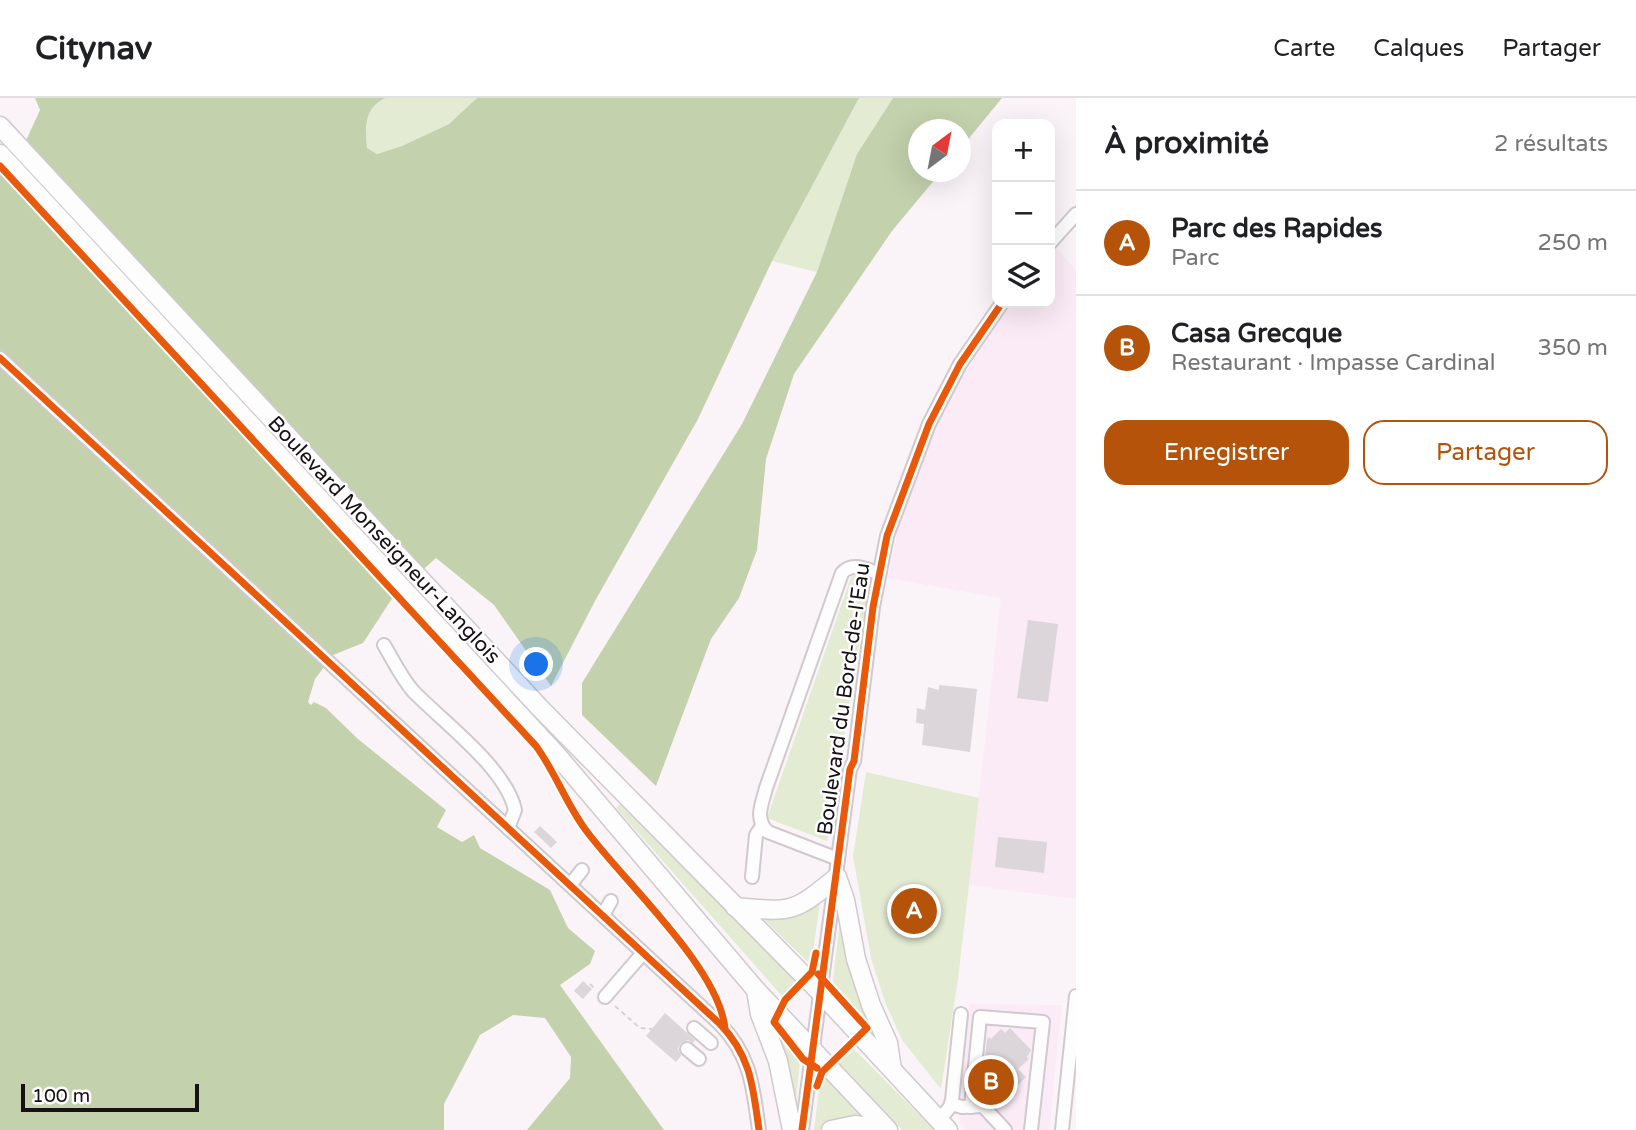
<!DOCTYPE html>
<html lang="fr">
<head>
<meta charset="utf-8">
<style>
	:root { --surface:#fff; --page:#f2f2f2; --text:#202124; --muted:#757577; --line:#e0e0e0; --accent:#b45309 }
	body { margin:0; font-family:"Varela Round",sans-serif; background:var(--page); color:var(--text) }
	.controls { position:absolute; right:21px; top:21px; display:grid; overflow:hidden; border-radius:14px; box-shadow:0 7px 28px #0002 }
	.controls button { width:63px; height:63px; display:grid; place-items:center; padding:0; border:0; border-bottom:2px solid var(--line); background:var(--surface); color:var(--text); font:35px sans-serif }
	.compass { position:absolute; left:908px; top:21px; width:63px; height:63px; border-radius:50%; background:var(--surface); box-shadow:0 7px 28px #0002; rotate:32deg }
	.scale { position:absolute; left:21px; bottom:18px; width:178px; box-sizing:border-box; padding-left:7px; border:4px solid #171015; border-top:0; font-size:19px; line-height:24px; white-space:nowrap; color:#171015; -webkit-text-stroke:5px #fff; paint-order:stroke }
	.you { position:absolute; left:537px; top:567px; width:24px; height:24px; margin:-18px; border:5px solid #fff; border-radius:50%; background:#1a73e8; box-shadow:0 0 0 10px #1a73e833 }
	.badge { display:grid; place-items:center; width:46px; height:46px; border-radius:50%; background:var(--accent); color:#fff; font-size:23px; font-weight:700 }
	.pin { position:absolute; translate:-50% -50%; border:4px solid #fff; box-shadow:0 2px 7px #0006 }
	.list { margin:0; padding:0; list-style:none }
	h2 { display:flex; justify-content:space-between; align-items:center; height:91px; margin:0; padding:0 28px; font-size:30px }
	h2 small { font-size:23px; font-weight:400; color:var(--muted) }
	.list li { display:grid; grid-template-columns:46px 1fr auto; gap:21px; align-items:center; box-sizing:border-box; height:105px; padding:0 28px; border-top:2px solid var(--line) }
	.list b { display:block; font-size:26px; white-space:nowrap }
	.list p { margin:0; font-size:23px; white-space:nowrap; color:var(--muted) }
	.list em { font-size:23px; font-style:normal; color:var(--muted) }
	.actions { display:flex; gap:14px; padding:21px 28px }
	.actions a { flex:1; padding:16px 0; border:2px solid var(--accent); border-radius:21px; text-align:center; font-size:24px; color:var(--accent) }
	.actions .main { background:var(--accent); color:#fff }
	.icon { flex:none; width:38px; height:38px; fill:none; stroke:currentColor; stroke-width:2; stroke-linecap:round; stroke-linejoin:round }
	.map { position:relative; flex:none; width:1076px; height:1032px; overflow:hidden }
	header { display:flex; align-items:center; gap:42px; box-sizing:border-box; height:98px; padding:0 35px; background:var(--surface); border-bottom:2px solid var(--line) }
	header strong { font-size:33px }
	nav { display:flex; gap:38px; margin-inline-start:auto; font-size:24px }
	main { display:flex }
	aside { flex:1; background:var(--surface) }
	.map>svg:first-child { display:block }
	.built { fill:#fbebf6 }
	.green { fill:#e3ebd3 }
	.water { fill:#c4d1ad }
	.building { fill:#dcd5da }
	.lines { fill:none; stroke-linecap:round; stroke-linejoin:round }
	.minor-casing { stroke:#d0c9ce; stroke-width:16 }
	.highway-casing { stroke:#d0c9ce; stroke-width:21 }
	.path { stroke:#d5d3d4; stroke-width:2; stroke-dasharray:5 3.5; stroke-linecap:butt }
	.minor { stroke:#fefdfe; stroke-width:12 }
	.highway { stroke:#fefdfe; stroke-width:18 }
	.cycleway-casing { stroke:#fff; stroke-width:11 }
	.cycleway { stroke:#e8590c; stroke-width:7 }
	.labels { text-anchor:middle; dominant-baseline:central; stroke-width:5; stroke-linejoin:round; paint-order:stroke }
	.street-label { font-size:21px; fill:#171015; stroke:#fff }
</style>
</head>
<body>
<header>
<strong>Citynav</strong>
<nav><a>Carte</a><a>Calques</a><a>Partager</a></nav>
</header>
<main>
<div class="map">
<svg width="1076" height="1032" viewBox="0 0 1076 1032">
	<rect width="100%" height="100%" fill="#faf4f8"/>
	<!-- built -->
	<g class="built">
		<path d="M1050 144 1076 172V801L969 787 1001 500 888 480 907 384 929 326 1002 205H1050Z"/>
		<path d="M969 906 1062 907 1049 1032H965L960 1023 958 1003Z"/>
	</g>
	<!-- green -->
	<g class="green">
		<path d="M386 0H477L449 26 402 48 377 56 367 50C365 30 364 9 386 0Z"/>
		<path d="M859 0H893L857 56 817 174 772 163Z"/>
		<path d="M858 476 865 479 869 485 827 743 767 720 851 479Z"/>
		<path d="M866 674 979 700 958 881 941 991 902 942 885 904 871 860 853 758Z"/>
		<path d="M620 706 797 884 782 898 616 710Z"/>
		<path d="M821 798 811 867 759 817Z"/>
		<path d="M841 813 882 944 832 890Z"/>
		<path d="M774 930 800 962 795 1014Z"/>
		<path d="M854 951 934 1032H902L838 966Z"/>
		<path d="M824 977 868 1022 832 1025 819 1032H814L820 984Z"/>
	</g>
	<!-- water -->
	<g class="water">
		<path d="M35 0H386C364 9 365 30 367 50L377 56 402 48 449 26 477 0H859L772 163 698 321 595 503 551 588 494 507 436 460 393 499 363 545 333 557 315 581 308 604 311 607 314 604 326 610 358 641 446 712 437 729 462 744 474 737 480 750 550 792 568 830 595 853 590 866 560 887 664 1032H527L570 980 571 959 545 920 513 917 480 937 444 1006V1032H0V71L19 58 40 12Z"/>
		<path d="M893 0H1002L961 50 960 32H918V74H941L892 133 794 276 766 361 757 452 739 500 711 541 656 688 582 617V585L742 326 817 174 857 56Z"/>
	</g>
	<!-- building -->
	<g class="building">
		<path d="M1028 522 1058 526 1048 604 1017 600Z"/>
		<path d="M939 587 977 591 970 654 922 647 924 626 916 625 917 610 925 612 928 589 939 592Z"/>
		<path d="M540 728 557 744 551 750 534 734Z"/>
		<path d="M998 739 1047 744 1044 775 995 769Z"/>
		<path d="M583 883 592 891 583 901 574 893Z"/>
		<path d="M665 915 695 942 693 945 688 942 681 945 678 950 681 958 676 964 646 938Z"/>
		<path d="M1010 930 1031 952 1027 959 1029 961 1018 971 1026 979 1005 1000 983 977 987 941 989 939 991 941 1001 931 1005 935Z"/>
	</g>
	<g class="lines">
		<defs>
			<g id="minor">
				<path d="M1050 145 1076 116"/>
				<path d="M0 260 720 926C751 958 753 989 759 1032"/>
				<path d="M384 547C393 562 401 579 413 593 443 624 506 670 515 712L508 730"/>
				<path d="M838 761 768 734C754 721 762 706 766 690L842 475C852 464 865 471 878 475"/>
				<path d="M752 779 756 737 762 728"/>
				<path d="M570 787 582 772"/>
				<path d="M603 817 611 803"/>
				<path d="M605 899 643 855"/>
				<path d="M694 930 711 945"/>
				<path d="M687 951 699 961"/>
				<path d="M951 1006 962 1009 983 1008 1005 1032"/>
				<path d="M971 1009 980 919 1043 924 1031 1032"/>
				<path d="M939 1022 950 1009 952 1002 961 916"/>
				<path d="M802 1032 850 671 854 663 873 509 887 438 929 326 960 266 1002 205"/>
				<path d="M1062 1032 1076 898"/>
			</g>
			<g id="highway">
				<path d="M0 28 539 609 820 894 948 1032"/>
				<path d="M0 56 556 656 756 892 888 1032"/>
				<path d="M735 809C792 814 792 816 837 779L845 802 856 861 871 907 888 945 892 971"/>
				<path d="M756 892 760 916 778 963 792 1032"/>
				<path d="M831 1032 855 1027 887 1031"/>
			</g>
		</defs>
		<!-- minor casing -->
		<use href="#minor" class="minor-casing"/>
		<!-- highway casing -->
		<use href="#highway" class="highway-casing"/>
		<!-- path -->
		<g class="path">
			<path d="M590 886 595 891"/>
			<path d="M615 908 640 930 652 931"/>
		</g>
		<!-- minor -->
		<use href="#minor" class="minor"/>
		<!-- highway -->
		<use href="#highway" class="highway"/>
		<defs>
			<g id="cycleway">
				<path d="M0 68 536 648C555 674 566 705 585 731 622 782 720 870 725 931"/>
				<path d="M0 260 720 926C751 958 753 989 759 1032"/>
				<path d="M816 855 812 874 785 902 774 924 803 961 817 970"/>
				<path d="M817 988 822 974 867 930 818 876"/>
				<path d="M802 1032 850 671 854 663 873 509 887 438 929 326 960 266 1002 205"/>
			</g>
		</defs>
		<!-- cycleway casing -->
		<use href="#cycleway" class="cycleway-casing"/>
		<!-- cycleway -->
		<use href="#cycleway" class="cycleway"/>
	</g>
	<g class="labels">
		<!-- street labels -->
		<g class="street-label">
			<text transform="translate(384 442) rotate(47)">Boulevard Monseigneur-Langlois</text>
			<text transform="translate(844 601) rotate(-82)">Boulevard du Bord-de-l'Eau</text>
		</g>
	</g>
</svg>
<div class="controls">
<button>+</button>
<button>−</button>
<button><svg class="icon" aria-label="layers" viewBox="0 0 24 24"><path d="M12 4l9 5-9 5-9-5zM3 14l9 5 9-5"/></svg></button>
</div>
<svg class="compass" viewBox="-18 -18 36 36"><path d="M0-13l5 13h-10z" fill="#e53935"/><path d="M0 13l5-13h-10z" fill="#757577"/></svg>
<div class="scale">100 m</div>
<div class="you"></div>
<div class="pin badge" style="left:914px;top:813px">A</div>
<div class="pin badge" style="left:991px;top:984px">B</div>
</div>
<aside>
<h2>À proximité<small>2 résultats</small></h2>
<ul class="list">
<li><span class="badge">A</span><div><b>Parc des Rapides</b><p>Parc</p></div><em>250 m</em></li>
<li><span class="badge">B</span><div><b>Casa Grecque</b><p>Restaurant · Impasse Cardinal</p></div><em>350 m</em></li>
</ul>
<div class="actions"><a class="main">Enregistrer</a><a>Partager</a></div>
</aside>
</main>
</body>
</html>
